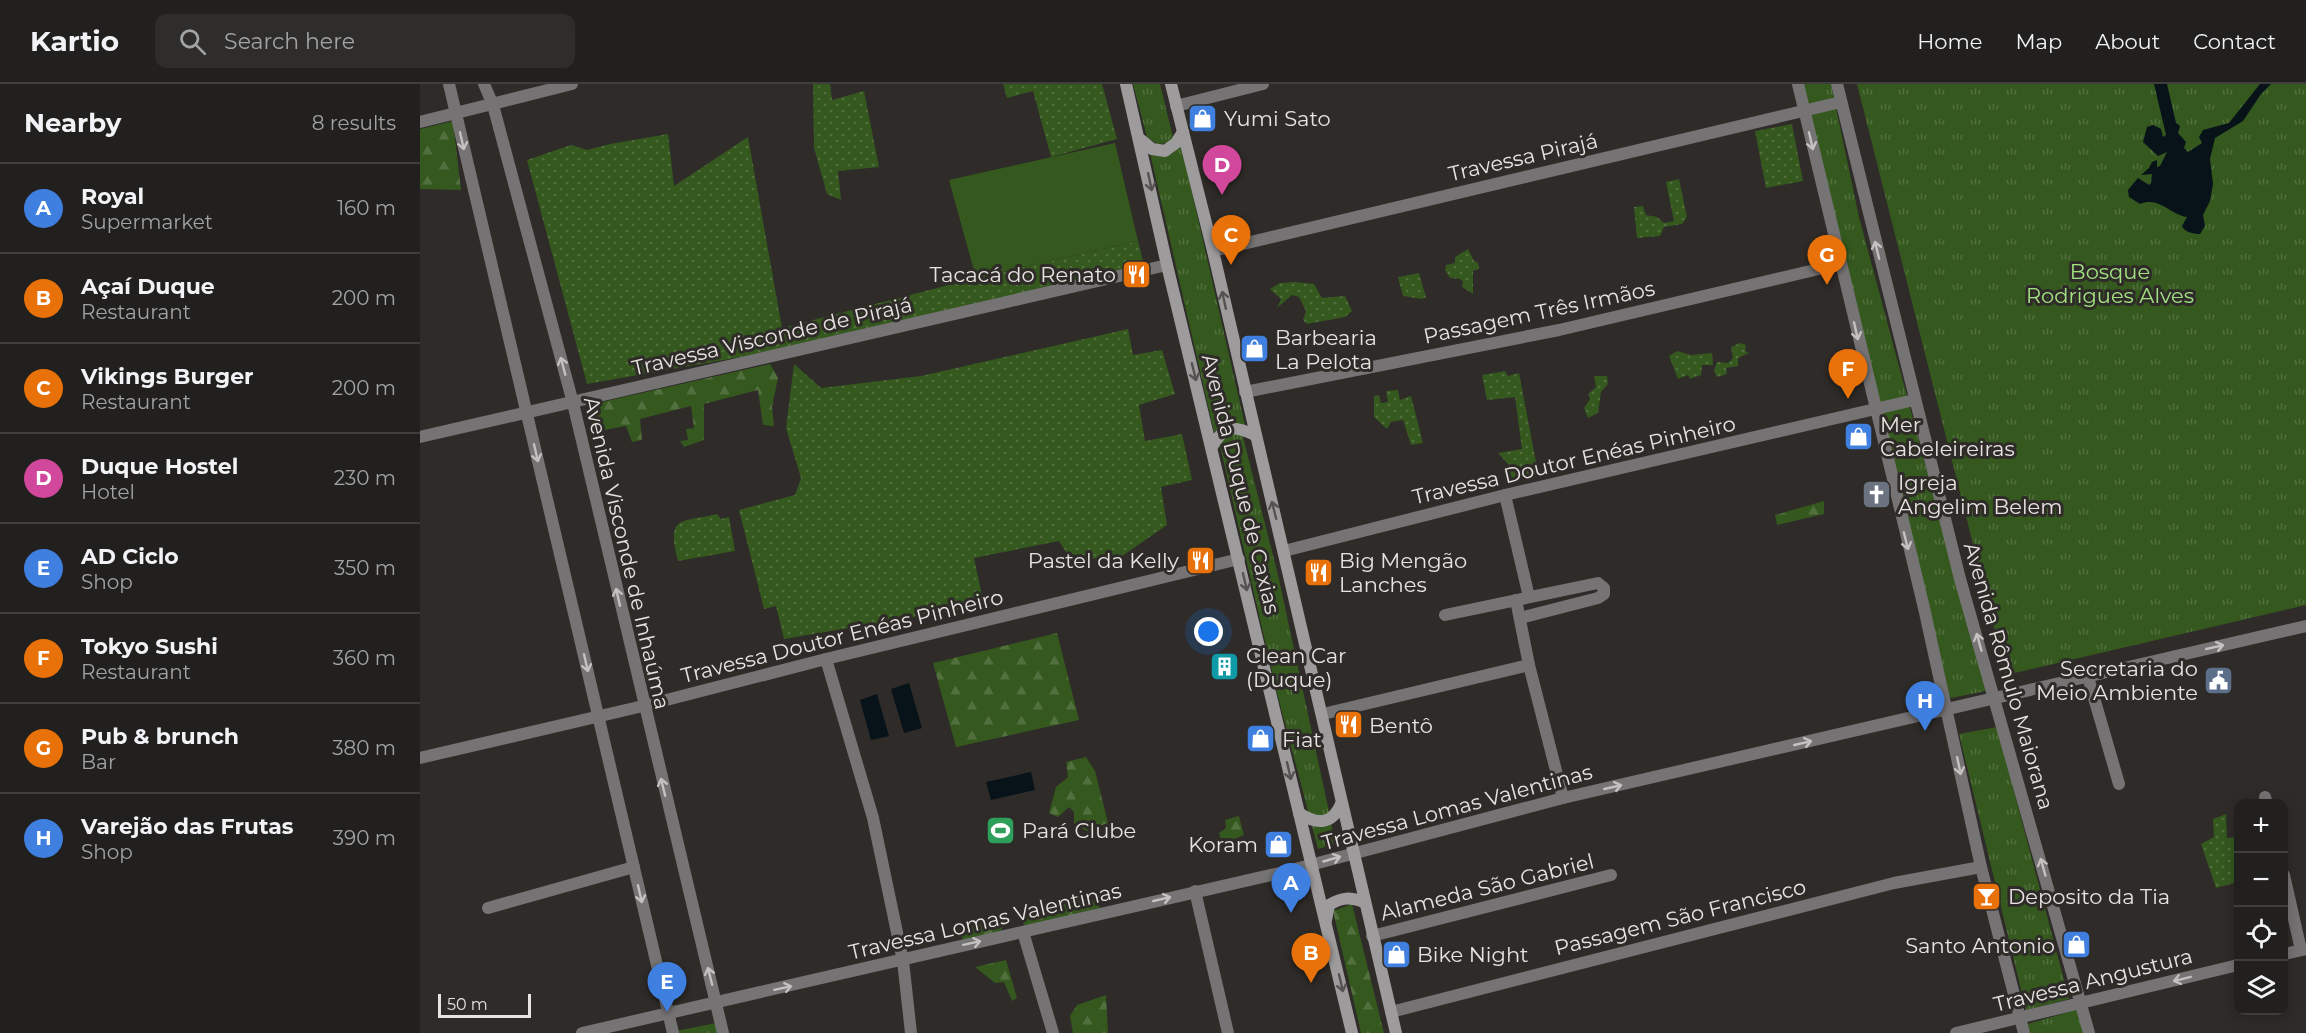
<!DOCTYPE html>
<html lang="en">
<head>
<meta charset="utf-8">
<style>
	:root { --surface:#22201e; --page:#2e2d2b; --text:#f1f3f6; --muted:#a2a3a4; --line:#3f3e3c; --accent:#ea580c }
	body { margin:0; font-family:Montserrat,sans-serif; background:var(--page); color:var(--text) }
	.controls { position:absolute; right:18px; bottom:18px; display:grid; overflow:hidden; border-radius:12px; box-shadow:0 3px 15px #0003 }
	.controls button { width:54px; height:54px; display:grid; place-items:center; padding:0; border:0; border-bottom:2px solid var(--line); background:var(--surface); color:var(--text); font:30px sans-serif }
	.scale { position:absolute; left:18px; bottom:15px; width:93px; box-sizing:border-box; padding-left:6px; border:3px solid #e6e3e1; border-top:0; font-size:16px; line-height:21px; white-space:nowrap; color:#e6e3e1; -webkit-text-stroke:4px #2e2b28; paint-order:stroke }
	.you { position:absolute; left:789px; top:548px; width:21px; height:21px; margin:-15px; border:4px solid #fff; border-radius:50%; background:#1a73e8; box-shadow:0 0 0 9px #1a73e833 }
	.badge { display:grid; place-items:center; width:39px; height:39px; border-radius:50%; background:var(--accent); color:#fff; font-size:20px; font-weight:700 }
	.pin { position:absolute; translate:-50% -50px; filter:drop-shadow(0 2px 3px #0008) }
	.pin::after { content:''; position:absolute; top:32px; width:21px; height:18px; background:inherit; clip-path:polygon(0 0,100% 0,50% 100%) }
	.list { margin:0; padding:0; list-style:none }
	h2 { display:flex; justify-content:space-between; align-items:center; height:78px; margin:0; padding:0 24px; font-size:26px }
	h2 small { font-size:20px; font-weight:400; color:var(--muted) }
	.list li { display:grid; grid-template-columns:39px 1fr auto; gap:18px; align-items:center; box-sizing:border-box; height:90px; padding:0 24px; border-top:2px solid var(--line) }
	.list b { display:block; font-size:22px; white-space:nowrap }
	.list p { margin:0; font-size:20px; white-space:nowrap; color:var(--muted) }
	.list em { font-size:20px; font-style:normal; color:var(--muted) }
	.icon { flex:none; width:33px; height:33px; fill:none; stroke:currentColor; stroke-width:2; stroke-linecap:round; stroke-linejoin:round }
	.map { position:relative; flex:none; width:1886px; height:949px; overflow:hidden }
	header { display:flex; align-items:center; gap:36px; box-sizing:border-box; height:84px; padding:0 30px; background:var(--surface); border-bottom:2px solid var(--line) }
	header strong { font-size:28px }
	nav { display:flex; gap:33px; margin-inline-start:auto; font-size:21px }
	.search { width:420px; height:54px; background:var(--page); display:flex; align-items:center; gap:15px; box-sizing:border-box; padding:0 21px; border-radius:12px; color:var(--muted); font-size:22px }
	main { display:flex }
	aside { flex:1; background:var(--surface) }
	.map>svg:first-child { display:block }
	.grass { fill:url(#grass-dots) }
	.forest { fill:url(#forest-firs) }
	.park { fill:url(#park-tufts) }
	.pitch { fill:#34581e }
	.water { fill:#071319 }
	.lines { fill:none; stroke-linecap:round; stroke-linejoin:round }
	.minor { stroke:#757374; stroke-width:12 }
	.tertiary { stroke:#757374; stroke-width:12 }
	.secondary { stroke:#9e9b9d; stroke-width:12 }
	.oneway { stroke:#c4c1c0 }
	.oneway2 { stroke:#555251 }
	.labels { text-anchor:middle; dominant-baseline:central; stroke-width:6; stroke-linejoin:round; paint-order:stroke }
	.poi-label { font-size:21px; fill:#e6e3e1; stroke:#2e2b28; text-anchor:start }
	.street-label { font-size:21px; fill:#e6e3e1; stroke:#2e2b28 }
	.park-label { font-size:21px; fill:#a2e181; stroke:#2e2b28 }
</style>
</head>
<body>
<header>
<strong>Kartio</strong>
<div class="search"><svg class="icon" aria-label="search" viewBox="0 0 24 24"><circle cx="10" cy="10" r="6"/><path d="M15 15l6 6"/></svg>Search here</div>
<nav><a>Home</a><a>Map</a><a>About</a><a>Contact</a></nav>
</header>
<main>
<aside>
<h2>Nearby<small>8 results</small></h2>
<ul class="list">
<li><span class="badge" style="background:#3f7fe0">A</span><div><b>Royal</b><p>Supermarket</p></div><em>160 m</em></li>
<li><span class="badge" style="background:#e8710a">B</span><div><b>Açaí Duque</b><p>Restaurant</p></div><em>200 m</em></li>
<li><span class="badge" style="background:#e8710a">C</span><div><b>Vikings Burger</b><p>Restaurant</p></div><em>200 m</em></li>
<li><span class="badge" style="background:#d1479c">D</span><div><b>Duque Hostel</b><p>Hotel</p></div><em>230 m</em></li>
<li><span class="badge" style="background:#3f7fe0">E</span><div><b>AD Ciclo</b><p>Shop</p></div><em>350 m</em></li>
<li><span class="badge" style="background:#e8710a">F</span><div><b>Tokyo Sushi</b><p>Restaurant</p></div><em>360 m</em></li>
<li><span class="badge" style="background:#e8710a">G</span><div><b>Pub &amp; brunch</b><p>Bar</p></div><em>380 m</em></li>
<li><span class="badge" style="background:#3f7fe0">H</span><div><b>Varejão das Frutas</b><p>Shop</p></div><em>390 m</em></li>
</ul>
</aside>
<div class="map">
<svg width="1886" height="949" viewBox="0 0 1886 949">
	<defs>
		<pattern id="grass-dots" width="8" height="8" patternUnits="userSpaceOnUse" patternTransform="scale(1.5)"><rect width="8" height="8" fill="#34581e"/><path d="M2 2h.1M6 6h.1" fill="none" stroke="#51703e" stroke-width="1.8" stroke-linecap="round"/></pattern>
		<pattern id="forest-firs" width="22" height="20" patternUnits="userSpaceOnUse" patternTransform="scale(1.5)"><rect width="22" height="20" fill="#34581e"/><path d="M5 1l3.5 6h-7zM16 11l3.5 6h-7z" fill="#51703e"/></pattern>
		<pattern id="park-tufts" width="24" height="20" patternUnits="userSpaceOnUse" patternTransform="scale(1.5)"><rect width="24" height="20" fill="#34581e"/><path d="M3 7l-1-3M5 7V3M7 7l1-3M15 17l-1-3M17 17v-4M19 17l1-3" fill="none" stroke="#51703e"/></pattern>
	</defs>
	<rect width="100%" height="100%" fill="#2e2b28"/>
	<!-- grass -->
	<g class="grass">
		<path d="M393 0H410L412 16 444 7 459 83 418 87 421 116 407 110 394 64Z"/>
		<path d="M583 0H682L697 55 631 73 613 7 587 14Z"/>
		<path d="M1372 40 1383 97 1346 104 1335 47Z"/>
		<path d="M248 50 254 102 328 53 362 244 556 194 718 157 724 181 361 266 167 300 107 76 151 61 167 66 190 60Z"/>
		<path d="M1259 95 1267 133 1262 140 1244 143 1240 152 1217 154 1214 123 1223 122 1226 131 1237 133 1244 139 1254 137 1246 98Z"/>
		<path d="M1048 165 1054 177 1058 179 1059 185 1053 187V210L1042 203 1043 197 1040 195 1030 194 1025 186 1026 181 1035 179V173Z"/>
		<path d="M999 189 1006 213 1002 215 983 212 978 193Z"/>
		<path d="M875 198 894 200 902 214 925 212 932 227 925 233 887 240 883 236 886 227 879 213 872 211 857 224 861 215 850 205 860 199Z"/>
		<path d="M708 245 713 271 742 266 755 310 719 321 725 357 762 350 772 396 741 403 747 441 695 477 648 471 639 457 554 474 564 521 364 555 356 522 344 525 319 426 375 411 381 394 366 344 374 280 401 304 501 292Z"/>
		<path d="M1320 259 1326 261 1325 267 1329 269 1318 274V282L1306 284 1307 290 1297 293 1294 287 1297 278 1308 279 1313 274 1311 263Z"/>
		<path d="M1257 267 1271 271 1292 269 1293 281H1282L1281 291 1270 295 1268 291 1258 295 1249 272Z"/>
		<path d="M1085 287 1088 292 1099 289 1116 378 1114 393 1092 396 1089 381 1078 369 1102 365 1095 313 1067 316 1062 291Z"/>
		<path d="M1174 292H1187L1188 300 1181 308 1178 329 1168 334 1164 324 1170 315 1168 310 1176 303Z"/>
		<path d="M978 306 980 316 991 312 1003 359 991 361 983 336 971 338 967 345 954 333V312L959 311 961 319 968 318 966 307Z"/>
		<path d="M297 430 301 435 309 433 315 467 258 477C247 432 258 439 297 430Z"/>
		<path d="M1806 730 1807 754 1818 753V798L1796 804 1781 760 1794 753 1793 735Z"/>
	</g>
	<!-- forest -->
	<g class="forest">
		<path d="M33 37 41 106 0 105V45Z"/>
		<path d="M350 280 358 294 352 323 354 342 343 341 338 306 284 320V356L264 363 260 357 268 356 266 345 274 344 271 322 220 335 222 356 212 358 206 342 173 348 169 321Z"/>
		<path d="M1404 417V430L1357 441 1355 431Z"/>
		<path d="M637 549 659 636 536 663 513 579Z"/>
		<path d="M666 673 675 687 688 739 667 747 654 740V728L649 723 638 733 629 729 636 703 648 693 646 678Z"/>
		<path d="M819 732 824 751 803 760 799 749 806 744 805 736Z"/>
		<path d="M667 814 679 819 680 827 608 844 603 840 605 830Z"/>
		<path d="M932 820 964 949H941L913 827Z"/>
		<path d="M589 832 591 838 582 844 580 850 544 859 539 845Z"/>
		<path d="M586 876 597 914 592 917 584 898 575 899 555 883Z"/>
		<path d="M686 911 688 949H653L650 932 657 921Z"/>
		<path d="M296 939 298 949H256V947Z"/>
	</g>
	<!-- park -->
	<g class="park">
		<path d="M713 0H740L753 53 748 59 737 60 727 53Z"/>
		<path d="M1382 0H1411L1439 133 1566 607 1531 614 1528 611Z"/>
		<path d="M1437 0H1886V521L1586 591Z"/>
		<path d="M761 60 825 341 803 342 794 348 730 69 752 70Z"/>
		<path d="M816 349 823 353 859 495 908 723 915 760 898 765 857 609 800 362 805 351Z"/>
		<path d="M1577 643 1649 915 1606 926 1539 650Z"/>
		<path d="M1659 925 1663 949H1610L1608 940Z"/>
	</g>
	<!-- pitch -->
	<path class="pitch" d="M695 59 718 157 556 194 529 96Z"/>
	<!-- water -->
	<g class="water">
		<path d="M1734 0H1747L1756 39 1760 42 1758 49 1766 58 1764 64 1768 68 1782 59 1779 53 1783 46 1809 39 1840 0H1851L1841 10 1823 37 1795 54 1790 75 1793 100 1790 117 1783 131 1785 142 1780 150C1774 150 1764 148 1762 142L1767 133C1749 130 1739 112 1720 120L1709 113 1708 106 1718 94 1729 101 1731 99 1732 90 1721 91 1729 84 1732 78 1737 76V83L1740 82 1747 68 1738 72 1723 58 1727 43 1733 41 1741 45 1743 53 1746 51Z"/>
		<path d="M489 599 502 644 484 649 471 605Z"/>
		<path d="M457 610 469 652 451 656 440 616Z"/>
		<path d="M611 688 615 706 571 716 566 698Z"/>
	</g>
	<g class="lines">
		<!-- minor -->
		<g class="minor">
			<path d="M756 22 843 0"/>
			<path d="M0 38 152 0"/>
			<path d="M793 167 1421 18"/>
			<path d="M825 308 1139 246 1420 180"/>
			<path d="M0 353 747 181"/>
			<path d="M1085 411 1109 513"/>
			<path d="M864 467 1085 411 1494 316"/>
			<path d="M1096 516 1109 581 1143 714"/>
			<path d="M1025 531 1178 499 1184 504V510L1178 514 1100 534"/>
			<path d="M406 575 453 734 483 877 491 949"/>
			<path d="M1668 593 1699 700"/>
			<path d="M903 630 1109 581"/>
			<path d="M0 674 223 622 406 575 819 475"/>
			<path d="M1845 713 1847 720"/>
			<path d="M1864 791 1881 866"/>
			<path d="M775 807 808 949"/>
			<path d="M68 824 214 783"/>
			<path d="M603 848 633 949"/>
			<path d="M952 852 1191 791"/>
			<path d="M971 928 1474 799 1561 783"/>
		</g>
		<!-- tertiary -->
		<g class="tertiary">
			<path d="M29 0 253 949"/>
			<path d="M64 0 73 21 153 319 303 949"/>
			<path d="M1378 0 1504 524 1561 783 1604 949"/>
			<path d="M1417 0 1540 495 1669 949"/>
			<path d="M1864 870 1886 865"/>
			<path d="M162 949 864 788 1143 714 1886 542"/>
			<path d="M1536 949 1818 881"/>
		</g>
		<!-- secondary -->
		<g class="secondary">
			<path d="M706 0 747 181 932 949"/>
			<path d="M751 0 793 167 976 949"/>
			<path d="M721 56 732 65 745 67 756 59 763 48"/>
			<path d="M792 363C804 341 813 341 835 351"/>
			<path d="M879 729C897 741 912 741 921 720"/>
			<path d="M906 836 909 821C922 813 930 813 944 818"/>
		</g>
	</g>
	<!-- one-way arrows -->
	<defs><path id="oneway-shaft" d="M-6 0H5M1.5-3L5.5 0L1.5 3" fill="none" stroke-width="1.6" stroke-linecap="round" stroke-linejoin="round" transform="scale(1.5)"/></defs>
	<g class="oneway">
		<use href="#oneway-shaft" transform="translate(42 57) rotate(77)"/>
		<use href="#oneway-shaft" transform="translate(1391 57) rotate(77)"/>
		<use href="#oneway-shaft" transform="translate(1457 166) rotate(-104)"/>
		<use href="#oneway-shaft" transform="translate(1436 247) rotate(77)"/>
		<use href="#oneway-shaft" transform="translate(143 282) rotate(-105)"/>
		<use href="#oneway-shaft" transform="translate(116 369) rotate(77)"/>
		<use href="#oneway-shaft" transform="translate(1486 457) rotate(76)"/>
		<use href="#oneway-shaft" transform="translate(198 513) rotate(-103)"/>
		<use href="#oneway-shaft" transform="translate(1559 558) rotate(-106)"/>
		<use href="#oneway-shaft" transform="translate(1795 563) rotate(-13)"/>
		<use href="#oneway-shaft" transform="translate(166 579) rotate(77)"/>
		<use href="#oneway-shaft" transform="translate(1383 659) rotate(-13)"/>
		<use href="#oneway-shaft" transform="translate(1539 682) rotate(78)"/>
		<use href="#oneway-shaft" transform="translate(243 703) rotate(-104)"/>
		<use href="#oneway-shaft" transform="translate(1193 703) rotate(-13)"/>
		<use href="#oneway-shaft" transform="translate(912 775) rotate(-16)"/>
		<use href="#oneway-shaft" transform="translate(1623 783) rotate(-106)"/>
		<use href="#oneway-shaft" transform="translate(220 810) rotate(77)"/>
		<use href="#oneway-shaft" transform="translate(742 815) rotate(-13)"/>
		<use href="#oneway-shaft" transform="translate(552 859) rotate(-12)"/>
		<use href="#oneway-shaft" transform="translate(290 892) rotate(-104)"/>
		<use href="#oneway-shaft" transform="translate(1762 895) rotate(166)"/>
		<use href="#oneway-shaft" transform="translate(363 904) rotate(-12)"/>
	</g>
	<g class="oneway2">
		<use href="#oneway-shaft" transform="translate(730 98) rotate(78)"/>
		<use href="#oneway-shaft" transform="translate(804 216) rotate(-102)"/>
		<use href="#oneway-shaft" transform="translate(774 288) rotate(76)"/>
		<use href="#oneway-shaft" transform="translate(854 426) rotate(-104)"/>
		<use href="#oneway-shaft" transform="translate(825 498) rotate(77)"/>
		<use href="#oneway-shaft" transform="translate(869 687) rotate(77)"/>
		<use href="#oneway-shaft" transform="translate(921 899) rotate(77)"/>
	</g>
	<!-- icons -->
	<defs>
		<symbol id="shop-square" viewBox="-11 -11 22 22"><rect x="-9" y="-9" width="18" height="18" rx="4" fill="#3f7fe0" stroke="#2e2b28"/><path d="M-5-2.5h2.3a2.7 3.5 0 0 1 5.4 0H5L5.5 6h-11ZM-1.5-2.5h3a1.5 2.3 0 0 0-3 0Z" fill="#fff"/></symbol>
		<symbol id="restaurant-square" viewBox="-11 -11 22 22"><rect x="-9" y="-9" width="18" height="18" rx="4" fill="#e8710a" stroke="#2e2b28"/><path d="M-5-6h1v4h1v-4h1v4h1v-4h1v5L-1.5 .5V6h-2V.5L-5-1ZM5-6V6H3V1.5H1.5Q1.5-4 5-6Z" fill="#fff"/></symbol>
		<symbol id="church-square" viewBox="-11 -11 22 22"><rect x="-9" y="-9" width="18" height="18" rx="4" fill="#6b7280" stroke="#2e2b28"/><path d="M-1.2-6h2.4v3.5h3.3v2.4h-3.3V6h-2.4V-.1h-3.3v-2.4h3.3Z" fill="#fff"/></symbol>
		<symbol id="building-square" viewBox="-11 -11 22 22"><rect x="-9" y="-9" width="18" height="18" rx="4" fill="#0f9aa8" stroke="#2e2b28"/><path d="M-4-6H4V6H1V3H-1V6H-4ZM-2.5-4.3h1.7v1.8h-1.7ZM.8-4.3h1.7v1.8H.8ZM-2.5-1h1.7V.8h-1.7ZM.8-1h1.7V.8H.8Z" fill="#fff"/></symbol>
		<symbol id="civic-square" viewBox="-11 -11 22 22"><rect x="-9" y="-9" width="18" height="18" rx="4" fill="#5c6f8a" stroke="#2e2b28"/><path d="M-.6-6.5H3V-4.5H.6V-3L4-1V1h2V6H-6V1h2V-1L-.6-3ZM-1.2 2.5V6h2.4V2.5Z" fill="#fff"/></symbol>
		<symbol id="stadium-square" viewBox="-11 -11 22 22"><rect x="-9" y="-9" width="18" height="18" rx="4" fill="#2e9e5b" stroke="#2e2b28"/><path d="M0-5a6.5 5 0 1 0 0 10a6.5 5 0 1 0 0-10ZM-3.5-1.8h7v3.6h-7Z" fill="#fff"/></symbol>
		<symbol id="bar-square" viewBox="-11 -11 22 22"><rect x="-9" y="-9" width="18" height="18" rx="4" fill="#e8710a" stroke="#2e2b28"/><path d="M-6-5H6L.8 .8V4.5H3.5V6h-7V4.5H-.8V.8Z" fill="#fff"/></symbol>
	</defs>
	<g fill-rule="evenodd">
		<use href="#shop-square" x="766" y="18" width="33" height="33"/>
		<use href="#restaurant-square" x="700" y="174" width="33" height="33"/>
		<use href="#shop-square" x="818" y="248" width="33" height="33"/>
		<use href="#shop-square" x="1422" y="336" width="33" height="33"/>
		<use href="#church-square" x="1440" y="394" width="33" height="33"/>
		<use href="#restaurant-square" x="764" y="460" width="33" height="33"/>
		<use href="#restaurant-square" x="882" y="472" width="33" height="33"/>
		<use href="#building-square" x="788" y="566" width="33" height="33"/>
		<use href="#civic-square" x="1782" y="580" width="33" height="33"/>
		<use href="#restaurant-square" x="912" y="624" width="33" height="33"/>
		<use href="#shop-square" x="824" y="638" width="33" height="33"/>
		<use href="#stadium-square" x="564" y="730" width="33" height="33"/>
		<use href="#shop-square" x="842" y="744" width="33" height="33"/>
		<use href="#bar-square" x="1550" y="796" width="33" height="33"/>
		<use href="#shop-square" x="1640" y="844" width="33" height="33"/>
		<use href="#shop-square" x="960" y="854" width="33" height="33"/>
	</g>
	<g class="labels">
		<!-- poi labels -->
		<g class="poi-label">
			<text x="804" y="34">Yumi Sato</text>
			<text x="696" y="190" text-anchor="end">Tacacá do Renato</text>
			<text x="855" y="253">Barbearia<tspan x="855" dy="24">La Pelota</tspan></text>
			<text x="1460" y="340">Mer<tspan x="1460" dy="24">Cabeleireiras</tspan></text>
			<text x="1478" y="398">Igreja<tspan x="1478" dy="24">Angelim Belem</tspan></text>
			<text x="759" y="476" text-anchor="end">Pastel da Kelly</text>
			<text x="919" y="476">Big Mengão<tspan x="919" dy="24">Lanches</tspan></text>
			<text x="826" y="571">Clean Car<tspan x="826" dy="24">(Duque)</tspan></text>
			<text x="1778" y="584" text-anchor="end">Secretaria do<tspan x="1778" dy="24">Meio Ambiente</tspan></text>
			<text x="949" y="641">Bentô</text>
			<text x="862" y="655">Fiat</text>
			<text x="602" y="746">Pará Clube</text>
			<text x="838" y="760" text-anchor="end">Koram</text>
			<text x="1588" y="812">Deposito da Tia</text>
			<text x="1635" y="861" text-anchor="end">Santo Antonio</text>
			<text x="997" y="870">Bike Night</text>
		</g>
		<!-- street labels -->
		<g class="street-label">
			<text transform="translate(1103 73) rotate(-13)">Travessa Pirajá</text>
			<text transform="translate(1119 228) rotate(-12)">Passagem Três Irmãos</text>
			<text transform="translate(352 252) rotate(-13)">Travessa Visconde de Pirajá</text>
			<text transform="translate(1154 376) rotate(-13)">Travessa Doutor Enéas Pinheiro</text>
			<text transform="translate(821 400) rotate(76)">Avenida Duque de Caxias</text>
			<text transform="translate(207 469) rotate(77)">Avenida Visconde de Inhaúma</text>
			<text transform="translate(422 552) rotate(-14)">Travessa Doutor Enéas Pinheiro</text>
			<text transform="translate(1589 592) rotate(74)">Avenida Rômulo Maiorana</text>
			<text transform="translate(1037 723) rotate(-15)">Travessa Lomas Valentinas</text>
			<text transform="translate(1067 803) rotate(-14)">Alameda São Gabriel</text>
			<text transform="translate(1260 833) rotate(-14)">Passagem São Francisco</text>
			<text transform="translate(565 837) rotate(-13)">Travessa Lomas Valentinas</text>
			<text transform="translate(1673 896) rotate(-14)">Travessa Angustura</text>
		</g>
		<!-- park labels -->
		<g class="park-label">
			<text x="1690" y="187">Bosque<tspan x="1690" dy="24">Rodrigues Alves</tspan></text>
		</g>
	</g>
</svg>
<div class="controls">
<button>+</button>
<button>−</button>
<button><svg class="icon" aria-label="locate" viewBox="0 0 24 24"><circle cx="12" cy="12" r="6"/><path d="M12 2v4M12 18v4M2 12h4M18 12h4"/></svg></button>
<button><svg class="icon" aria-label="layers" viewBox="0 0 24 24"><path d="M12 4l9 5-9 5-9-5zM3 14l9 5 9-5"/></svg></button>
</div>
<div class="scale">50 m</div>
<div class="you"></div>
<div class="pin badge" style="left:871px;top:829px;background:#3f7fe0">A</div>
<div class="pin badge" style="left:891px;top:899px;background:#e8710a">B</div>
<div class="pin badge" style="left:811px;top:181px;background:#e8710a">C</div>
<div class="pin badge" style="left:802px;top:111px;background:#d1479c">D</div>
<div class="pin badge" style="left:247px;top:928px;background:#3f7fe0">E</div>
<div class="pin badge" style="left:1428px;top:315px;background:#e8710a">F</div>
<div class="pin badge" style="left:1407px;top:201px;background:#e8710a">G</div>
<div class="pin badge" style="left:1505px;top:647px;background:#3f7fe0">H</div>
</div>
</main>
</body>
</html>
